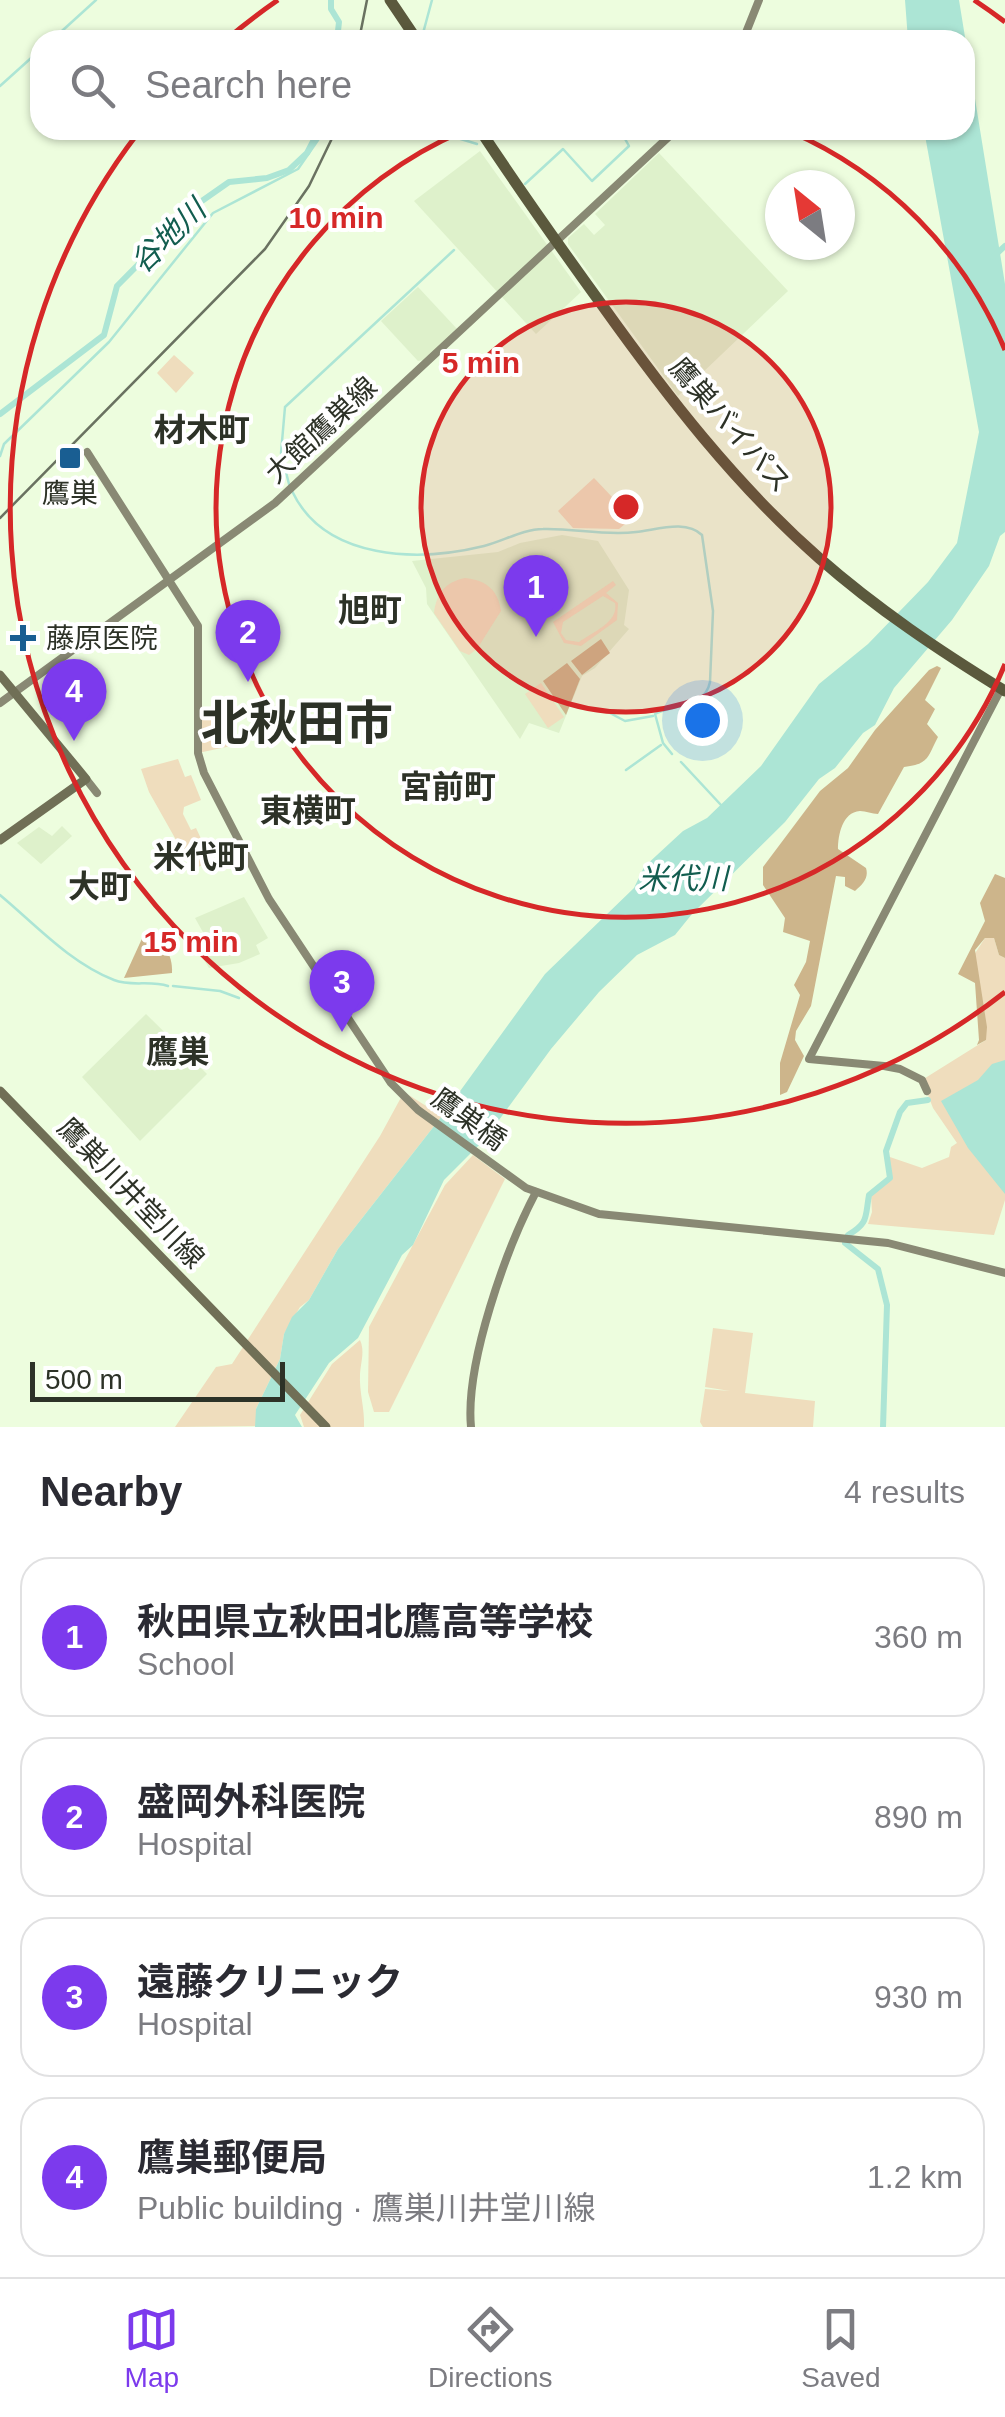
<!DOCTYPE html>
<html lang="en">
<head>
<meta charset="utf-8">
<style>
	:root { --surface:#fff; --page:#f2f2f3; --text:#2b2b33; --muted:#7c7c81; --line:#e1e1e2; --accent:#7c3aed }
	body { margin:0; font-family:Arial,"Noto Sans JP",sans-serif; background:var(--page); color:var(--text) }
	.compass { position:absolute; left:765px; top:170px; width:90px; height:90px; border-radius:50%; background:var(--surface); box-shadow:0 2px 8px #0004; rotate:330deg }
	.scale { position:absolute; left:30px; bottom:25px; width:255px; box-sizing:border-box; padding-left:10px; border:5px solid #2d3227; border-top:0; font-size:28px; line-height:35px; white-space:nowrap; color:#2d3227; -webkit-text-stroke:8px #fff; paint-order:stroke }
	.you { position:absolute; left:702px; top:720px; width:35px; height:35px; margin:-25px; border:8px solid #fff; border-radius:50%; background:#1a73e8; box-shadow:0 0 0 15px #1a73e833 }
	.badge { display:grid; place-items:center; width:65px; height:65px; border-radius:50%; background:var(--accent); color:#fff; font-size:32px; font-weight:700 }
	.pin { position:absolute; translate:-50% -82px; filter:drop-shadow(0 2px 5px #0008) }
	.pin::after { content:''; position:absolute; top:52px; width:35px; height:30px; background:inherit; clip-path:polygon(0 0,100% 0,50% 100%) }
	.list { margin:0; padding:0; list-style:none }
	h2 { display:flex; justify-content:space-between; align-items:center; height:130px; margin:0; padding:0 40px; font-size:42px }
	h2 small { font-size:32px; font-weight:400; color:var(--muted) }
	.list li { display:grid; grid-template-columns:65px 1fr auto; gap:30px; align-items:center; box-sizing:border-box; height:160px; margin:0 20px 20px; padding:0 20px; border:2px solid var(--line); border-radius:30px }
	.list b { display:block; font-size:38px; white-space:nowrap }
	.list p { margin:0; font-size:32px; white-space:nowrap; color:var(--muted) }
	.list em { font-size:32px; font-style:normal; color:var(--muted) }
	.icon { flex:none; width:55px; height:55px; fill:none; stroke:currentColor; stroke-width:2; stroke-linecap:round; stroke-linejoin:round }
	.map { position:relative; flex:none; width:1005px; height:1427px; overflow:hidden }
	.search { position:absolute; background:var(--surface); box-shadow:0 2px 8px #0004; left:30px; right:30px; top:30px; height:110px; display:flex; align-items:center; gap:25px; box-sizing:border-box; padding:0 35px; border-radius:30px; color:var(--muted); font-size:38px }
	.sheet { height:850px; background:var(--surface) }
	nav { display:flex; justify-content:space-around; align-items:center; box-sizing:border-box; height:140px; border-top:2px solid var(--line); background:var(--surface); font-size:28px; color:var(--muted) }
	nav a { display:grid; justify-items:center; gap:5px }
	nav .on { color:var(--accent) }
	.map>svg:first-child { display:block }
	.built { fill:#def1cb }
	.green { fill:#efddbd; fill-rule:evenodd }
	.forest { fill:#cdb58b }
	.water { fill:#ace5d5 }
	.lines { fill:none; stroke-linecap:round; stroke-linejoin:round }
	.stream { stroke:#ace5d5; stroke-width:2.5 }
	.river { stroke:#ace5d5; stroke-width:6 }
	.secondary { stroke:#898974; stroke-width:8 }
	.primary { stroke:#706f56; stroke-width:9 }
	.highway { stroke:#5b593d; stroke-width:11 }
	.rail { stroke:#6a7261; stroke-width:2.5 }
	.ring { fill:none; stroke:#d62828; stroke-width:5 }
	.poi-dot { fill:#195e92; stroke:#fff; stroke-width:4 }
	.labels { text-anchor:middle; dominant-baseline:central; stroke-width:8; stroke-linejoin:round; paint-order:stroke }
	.street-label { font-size:28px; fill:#2d3227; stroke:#fff }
	.poi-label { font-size:28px; fill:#2d3227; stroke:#fff }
	.water-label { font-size:30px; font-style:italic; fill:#125d4f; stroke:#fff }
	.quarter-label { font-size:32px; font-weight:bold; fill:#2d3227; stroke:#fff }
	.town-label { font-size:48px; font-weight:bold; fill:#2d3227; stroke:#fff }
	.centre { fill:#d62828; stroke:#fff; stroke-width:5 }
	.ring-label { font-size:30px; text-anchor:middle; font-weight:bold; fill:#d62828; stroke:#fff; stroke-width:8; stroke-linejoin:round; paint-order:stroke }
</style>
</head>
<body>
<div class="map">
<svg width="1005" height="1427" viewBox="0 0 1005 1427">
	<rect width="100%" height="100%" fill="#edfdde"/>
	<!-- built -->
	<g class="built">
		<path d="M480 151 581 292 536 334 414 201Z"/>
		<path d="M659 153 788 291 678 396 568 244V238L584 224 594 235 605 225 595 214Z"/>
		<path d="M418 287 458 330 425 360 418 361 381 321Z"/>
		<path d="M562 535 598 541 629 590 624 625 629 629 595 668 582 676 559 733 529 723 520 739 427 604 426 588 412 561 498 552 520 543Z"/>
		<path d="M62 826 72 836 41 864 17 843 39 827 52 836Z"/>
		<path d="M244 897 268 938 256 945 260 954 239 963 209 968 198 950 209 943 195 918Z"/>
		<path d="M146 1014 207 1074 140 1141 82 1077Z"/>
	</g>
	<!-- green -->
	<g class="green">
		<path d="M174 355 194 373 176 393 157 373Z"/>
		<path d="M594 478 632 518 619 529 573 528 558 511Z"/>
		<path d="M465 578C486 580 498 590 501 611L477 649 469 655 460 651 434 613C436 593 446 582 465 578Z"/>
		<path d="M613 581 616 585 606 593 618 603 617 620 581 646 564 643 553 622ZM603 596 615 603C619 622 593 632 579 642L566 640 561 633 563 622Z"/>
		<path d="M541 683 564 717 548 728 525 694Z"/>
		<path d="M198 708H234L236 745 198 753Z"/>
		<path d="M178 759 185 777 191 775 201 800 184 807 183 814 191 830 196 828 211 860 193 870 149 792 141 769Z"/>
		<path d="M985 938H994L999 955 1005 958V1200L994 1235 868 1224 872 1212 871 1195 892 1178 887 1156 922 1168 949 1157 951 1147 957 1143 933 1108 922 1080 986 1040 985 1015 974 955Z"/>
		<path d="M404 1092 442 1116 338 1249 309 1300 300 1307 284 1334 280 1359 256 1409V1426L175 1427 216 1367 232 1364 380 1136Z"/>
		<path d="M473 1155 505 1179 389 1412H374L368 1392 369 1327 445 1185Z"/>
		<path d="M713 1328 753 1333 745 1393 815 1401 813 1427H703L700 1422 705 1389 730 1391 705 1387Z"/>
		<path d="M360 1340C365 1351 361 1361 360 1374 359 1392 365 1409 364 1427H304L300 1415 332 1364Z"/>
	</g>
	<!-- forest -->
	<g class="forest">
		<path d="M601 639 610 653 582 675 571 661Z"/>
		<path d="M567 663 580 679 566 715 543 681Z"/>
		<path d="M937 666 941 668 925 700 935 709 927 724 938 737C927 758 929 764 904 767L878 814C872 814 866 811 860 811 842 812 838 836 838 849L866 868C869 878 863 884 855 891L845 886V877L836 876 811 1006 796 1031 795 1040 804 1056 787 1092 780 1095V1063L800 995 794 985 806 962 810 941 783 932 785 918 763 885V867L820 791 848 768 875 730 929 670Z"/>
		<path d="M995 874 1005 878V958L999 955 994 938H985L975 950 987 1027 986 1040 977 1045 979 1040 975 983 958 974 985 921 980 903Z"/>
		<path d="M145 932C162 940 173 953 172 973L124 978Z"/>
	</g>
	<!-- water -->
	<g class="water">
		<path d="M905 0H959L1005 284V532L1000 536 989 566 952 620 894 688 875 725 863 733 835 768 819 779 785 822 692 914 675 935 637 955 599 992 551 1049 485 1139 444 1180 413 1245 402 1255 358 1338 329 1363 295 1415 302 1427H255L256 1409 280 1359 284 1334 292 1317 309 1300 338 1249 442 1116 545 974 634 888 644 867 683 831 707 818 761 766 819 684 868 644 928 582 957 543 979 432 924 130H965V40H908Z"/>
		<path d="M1005 1060V1194L968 1148 941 1101 978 1080 992 1064Z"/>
	</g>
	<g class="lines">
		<!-- stream -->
		<g class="stream">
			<path d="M422 37 432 0"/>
			<path d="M52 40 96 0"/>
			<path d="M0 86 40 50"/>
			<path d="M442 130 451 136 477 144"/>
			<path d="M491 136 507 130"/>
			<path d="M525 184 563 149 592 181 629 146 620 130"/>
			<path d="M0 456 4 444 109 342 213 213 298 169 325 130"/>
			<path d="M289 484 281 453 285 407 454 250"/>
			<path d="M292 491C325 561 419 562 484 546 504 541 523 529 543 529 574 528 604 536 636 532 656 530 686 519 702 535L713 611 710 682C705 708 675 704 655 714L663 743 672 754"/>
			<path d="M608 712 625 721 653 716"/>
			<path d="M681 762 721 805"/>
			<path d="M626 770 661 745"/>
			<path d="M0 895C36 925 69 962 114 980 131 987 150 980 168 986"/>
			<path d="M173 986 220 991 239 998"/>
		</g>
		<!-- river -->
		<g class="river">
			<path d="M331 0V9L339 22 337 40"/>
			<path d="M993 257 1005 246"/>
			<path d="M0 414 104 335 117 286 199 203 229 182 267 178 289 170 307 153 319 130"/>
			<path d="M883 1427 887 1305 878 1269 845 1243 848 1235C869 1223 865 1217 869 1195L890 1178 886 1151 900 1112 907 1103 928 1100"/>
		</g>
		<!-- secondary -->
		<g class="secondary">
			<path d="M743 40 759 0"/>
			<path d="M87 452 198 626V753L204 773 269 899 391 1083 418 1110 526 1188 599 1214 888 1243 1005 1273"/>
			<path d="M0 703 275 503 676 130"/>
			<path d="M86 779 97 793"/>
			<path d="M927 1091 922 1080 900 1069 884 1066 809 1059 1001 689"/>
			<path d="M471 1427C465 1364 506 1249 536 1192"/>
		</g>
		<!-- primary -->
		<g class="primary">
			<path d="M0 675 86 779 0 840"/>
			<path d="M0 1091 326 1427"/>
		</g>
		<!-- highway -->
		<g class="highway">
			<path d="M390 0 417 40"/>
			<path d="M480 130C519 189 560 247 602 305 667 396 735 484 819 558 877 609 940 651 1005 691"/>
		</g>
		<!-- rail -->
		<g class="rail">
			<path d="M359 40 367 0"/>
			<path d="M0 518 265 249 309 186 336 130"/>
		</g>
	</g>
	<!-- distance rings -->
	<circle cx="626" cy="507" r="205" fill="#d62828" fill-opacity=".12"/>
	<g class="ring">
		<circle cx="626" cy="507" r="205"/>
		<path d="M1005 664A410 410 0 1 1 463 131M789 131A410 410 0 0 1 1005 350"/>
		<path d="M1005 992A615 615 0 0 1 138 133M227 39A615 615 0 0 1 278 0M974 0A615 615 0 0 1 1005 22"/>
	</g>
	<!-- markers -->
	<g class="poi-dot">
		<rect x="58" y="446" width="24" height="24" rx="5"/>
		<path d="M18 623h10v10h10v10h-10v10h-10v-10h-10v-10h10z"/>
	</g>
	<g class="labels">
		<!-- street labels -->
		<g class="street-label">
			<text transform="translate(730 425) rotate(49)">鷹巣バイパス</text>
			<text transform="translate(321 430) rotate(-43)">大館鷹巣線</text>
			<text transform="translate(469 1119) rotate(36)">鷹巣橋</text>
			<text transform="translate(131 1193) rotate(46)">鷹巣川井堂川線</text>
		</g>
		<!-- poi labels -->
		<g class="poi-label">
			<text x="70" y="493">鷹巣</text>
			<text x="46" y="638" text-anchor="start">藤原医院</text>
		</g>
		<!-- water labels -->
		<g class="water-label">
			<text transform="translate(168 236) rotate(-44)">谷地川</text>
			<text x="683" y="878">米代川</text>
		</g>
		<!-- quarter labels -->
		<g class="quarter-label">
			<text x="202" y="430">材木町</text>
			<text x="370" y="610">旭町</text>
			<text x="448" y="787">宮前町</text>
			<text x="308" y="811">東横町</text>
			<text x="201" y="857">米代町</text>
			<text x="100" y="887">大町</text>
			<text x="178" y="1052">鷹巣</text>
		</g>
		<!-- town labels -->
		<g class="town-label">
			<text x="297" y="723">北秋田市</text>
		</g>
	</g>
	<circle cx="626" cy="507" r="15" class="centre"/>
	<g class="ring-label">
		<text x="336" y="228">10 min</text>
		<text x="481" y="373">5 min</text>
		<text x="191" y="952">15 min</text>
	</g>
</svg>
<svg class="compass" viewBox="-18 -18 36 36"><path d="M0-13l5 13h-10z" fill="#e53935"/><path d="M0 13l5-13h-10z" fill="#7c7c81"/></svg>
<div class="scale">500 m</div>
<div class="you"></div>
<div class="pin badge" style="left:536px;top:637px">1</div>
<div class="pin badge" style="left:248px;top:682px">2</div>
<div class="pin badge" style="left:342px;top:1032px">3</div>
<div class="pin badge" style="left:74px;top:741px">4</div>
<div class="search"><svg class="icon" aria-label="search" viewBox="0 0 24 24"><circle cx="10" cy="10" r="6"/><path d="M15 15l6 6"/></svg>Search here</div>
</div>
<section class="sheet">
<h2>Nearby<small>4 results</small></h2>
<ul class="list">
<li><span class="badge">1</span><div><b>秋田県立秋田北鷹高等学校</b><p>School</p></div><em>360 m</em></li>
<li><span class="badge">2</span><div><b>盛岡外科医院</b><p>Hospital</p></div><em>890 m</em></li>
<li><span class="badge">3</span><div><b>遠藤クリニック</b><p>Hospital</p></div><em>930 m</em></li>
<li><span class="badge">4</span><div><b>鷹巣郵便局</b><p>Public building · 鷹巣川井堂川線</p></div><em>1.2 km</em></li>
</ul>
</section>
<nav>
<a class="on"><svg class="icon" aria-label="map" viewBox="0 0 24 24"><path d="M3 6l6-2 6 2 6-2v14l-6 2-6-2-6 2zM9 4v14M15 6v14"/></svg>Map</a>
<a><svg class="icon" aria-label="directions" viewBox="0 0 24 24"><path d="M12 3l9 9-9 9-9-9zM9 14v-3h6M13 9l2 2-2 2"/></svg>Directions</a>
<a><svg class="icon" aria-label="saved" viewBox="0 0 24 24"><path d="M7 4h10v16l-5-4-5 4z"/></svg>Saved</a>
</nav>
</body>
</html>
